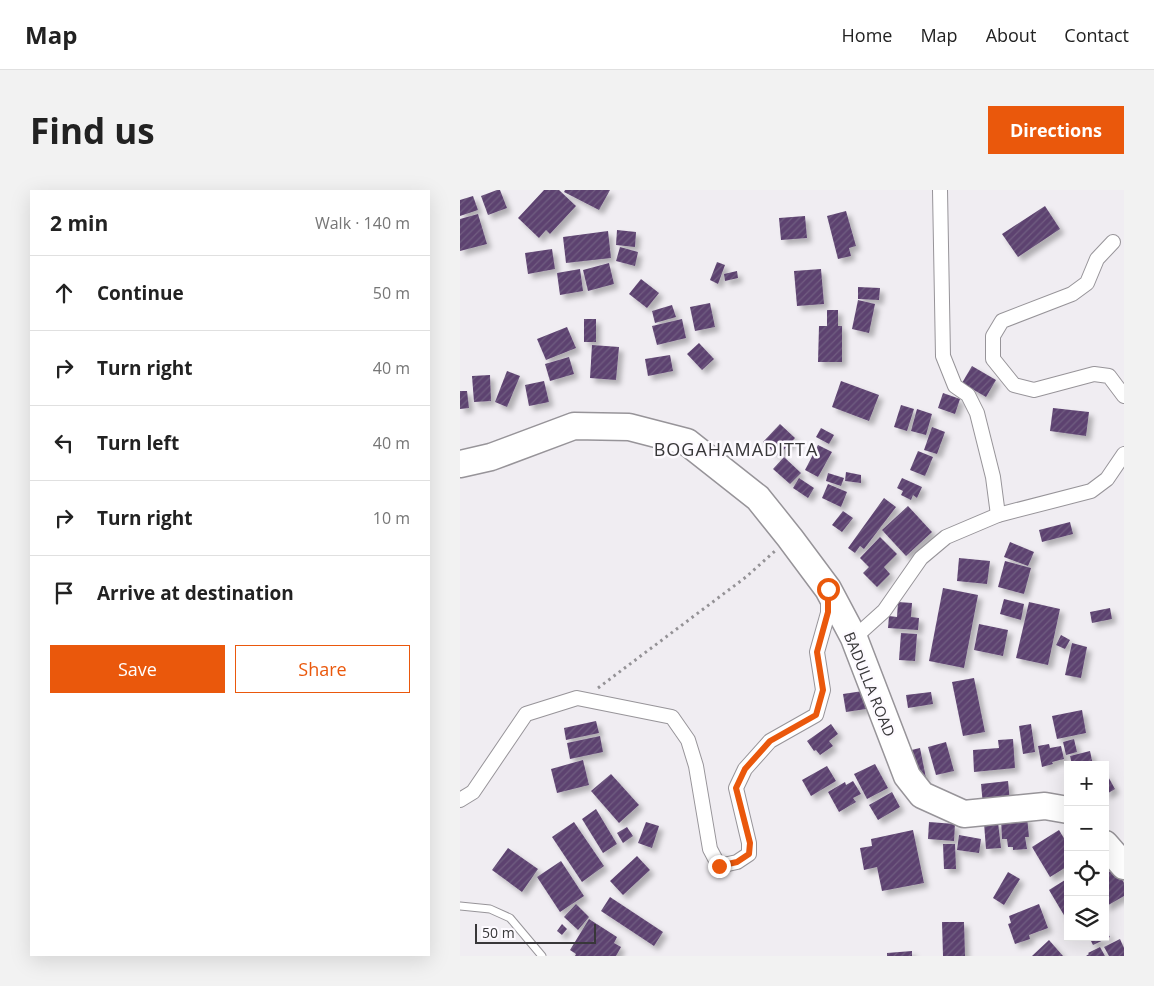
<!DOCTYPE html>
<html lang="en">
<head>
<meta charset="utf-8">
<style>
	:root { --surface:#fff; --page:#f2f2f2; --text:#222; --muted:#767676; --line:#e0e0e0; --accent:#ea580c }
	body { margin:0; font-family:"Open Sans",sans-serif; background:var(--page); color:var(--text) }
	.controls { position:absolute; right:15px; bottom:15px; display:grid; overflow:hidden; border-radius:0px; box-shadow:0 5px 20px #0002 }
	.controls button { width:45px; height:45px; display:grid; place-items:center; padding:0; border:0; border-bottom:1px solid var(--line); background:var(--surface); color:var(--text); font:25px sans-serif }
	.scale { position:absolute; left:15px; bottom:12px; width:121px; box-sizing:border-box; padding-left:5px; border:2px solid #383739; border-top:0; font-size:14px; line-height:18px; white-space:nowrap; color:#383739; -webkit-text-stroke:4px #fdfaff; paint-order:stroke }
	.stop { position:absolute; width:15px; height:15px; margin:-11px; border:4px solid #ea580c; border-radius:50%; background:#fff }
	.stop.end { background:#ea580c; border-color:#fff; box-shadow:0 1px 5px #0008 }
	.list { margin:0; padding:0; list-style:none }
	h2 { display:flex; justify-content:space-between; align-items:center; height:65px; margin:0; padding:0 20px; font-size:21px }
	h2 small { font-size:16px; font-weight:400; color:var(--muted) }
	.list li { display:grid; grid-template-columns:32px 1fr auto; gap:15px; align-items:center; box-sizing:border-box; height:75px; padding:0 20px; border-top:1px solid var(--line) }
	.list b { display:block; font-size:19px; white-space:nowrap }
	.list em { font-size:16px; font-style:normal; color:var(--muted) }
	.actions { display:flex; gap:10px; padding:15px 20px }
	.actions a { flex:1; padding:11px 0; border:1px solid var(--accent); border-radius:0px; text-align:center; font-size:18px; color:var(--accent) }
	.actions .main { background:var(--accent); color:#fff }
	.icon { flex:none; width:28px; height:28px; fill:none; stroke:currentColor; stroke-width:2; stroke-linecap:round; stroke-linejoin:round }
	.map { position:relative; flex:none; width:664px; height:766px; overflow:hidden; border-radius:0px }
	header { display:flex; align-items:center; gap:30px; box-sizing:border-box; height:70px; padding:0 25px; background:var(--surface); border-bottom:1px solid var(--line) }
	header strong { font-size:24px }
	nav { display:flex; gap:28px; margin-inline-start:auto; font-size:18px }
	.intro { display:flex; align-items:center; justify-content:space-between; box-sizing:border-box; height:120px; padding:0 30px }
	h1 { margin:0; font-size:35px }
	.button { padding:12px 22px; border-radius:0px; background:var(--accent); color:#fff; font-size:18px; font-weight:700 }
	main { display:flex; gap:30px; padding:0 30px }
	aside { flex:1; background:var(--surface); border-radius:0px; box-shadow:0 5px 20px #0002 }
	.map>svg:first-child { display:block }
	.building { fill:url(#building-hatch); filter:url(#shadow) }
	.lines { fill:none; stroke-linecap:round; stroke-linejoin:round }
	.lane-casing { stroke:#979499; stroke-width:9 }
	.street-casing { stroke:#979499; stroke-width:16 }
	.highway-casing { stroke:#979499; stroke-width:29 }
	.path { stroke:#949296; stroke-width:3; stroke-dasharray:2.5 4; stroke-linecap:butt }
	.lane { stroke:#fff; stroke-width:7 }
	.street { stroke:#fff; stroke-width:14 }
	.highway { stroke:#fff; stroke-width:26 }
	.route { stroke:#ea580c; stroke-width:6 }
	.labels { text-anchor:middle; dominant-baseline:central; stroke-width:5; stroke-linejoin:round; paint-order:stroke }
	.street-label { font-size:15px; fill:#383739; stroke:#fdfaff }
	.quarter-label { font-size:18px; letter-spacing:1px; fill:#383739; stroke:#fdfaff }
</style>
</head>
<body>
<header>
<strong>Map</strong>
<nav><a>Home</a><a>Map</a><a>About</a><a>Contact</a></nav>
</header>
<div class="intro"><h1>Find us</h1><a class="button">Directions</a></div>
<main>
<aside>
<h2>2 min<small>Walk · 140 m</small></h2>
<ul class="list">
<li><svg class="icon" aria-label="ahead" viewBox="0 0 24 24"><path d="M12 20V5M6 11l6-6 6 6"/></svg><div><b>Continue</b></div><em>50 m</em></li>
<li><svg class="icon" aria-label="right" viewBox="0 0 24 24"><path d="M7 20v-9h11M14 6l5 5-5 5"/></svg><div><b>Turn right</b></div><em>40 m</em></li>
<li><svg class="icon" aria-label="left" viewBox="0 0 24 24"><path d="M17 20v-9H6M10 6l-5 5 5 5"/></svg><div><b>Turn left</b></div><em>40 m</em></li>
<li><svg class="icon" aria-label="right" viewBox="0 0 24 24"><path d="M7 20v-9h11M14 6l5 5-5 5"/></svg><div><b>Turn right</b></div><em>10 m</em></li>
<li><svg class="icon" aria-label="arrive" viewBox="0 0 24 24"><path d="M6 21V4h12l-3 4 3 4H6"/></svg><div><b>Arrive at destination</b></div></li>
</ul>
<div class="actions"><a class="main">Save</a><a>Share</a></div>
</aside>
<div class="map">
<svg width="664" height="766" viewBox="0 0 664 766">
	<defs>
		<pattern id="building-hatch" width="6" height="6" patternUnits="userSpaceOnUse" patternTransform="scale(1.25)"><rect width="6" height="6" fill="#5d4370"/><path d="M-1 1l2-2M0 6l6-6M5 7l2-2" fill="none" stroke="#715d81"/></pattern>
		<filter id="shadow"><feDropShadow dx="4.5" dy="4.5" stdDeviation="2.5" flood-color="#0004"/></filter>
	</defs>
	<rect width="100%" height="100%" fill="#f0edf2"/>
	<!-- building -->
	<g class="building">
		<path d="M37 0H40L47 18 28 25 21 6Z"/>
		<path d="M84 0H99L116 16 90 44 86 40 79 48 58 28Z"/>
		<path d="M105 0H150L139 20 104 2Z"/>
		<path d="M13 6 18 20 0 26V10Z"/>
		<path d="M585 16 600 39 558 67 542 44Z"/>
		<path d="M386 21 396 56 389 58 391 66 378 69 367 26Z"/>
		<path d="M18 24 27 54 0 61V29Z"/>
		<path d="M345 26 347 48 321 50 319 28Z"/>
		<path d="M157 40 176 42 175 57 156 55Z"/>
		<path d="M148 41 151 68 106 73 103 47Z"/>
		<path d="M160 57 178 62 175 76 156 71Z"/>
		<path d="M92 59 95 79 68 84 65 63Z"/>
		<path d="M257 72 265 75 258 94 250 90Z"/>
		<path d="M149 73 154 94 128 101 123 80Z"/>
		<path d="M120 79 123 101 100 105 97 83Z"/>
		<path d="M361 79 364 114 337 116 334 81Z"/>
		<path d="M277 81 278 88 265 91 264 84Z"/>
		<path d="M181 89 199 103 187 118 169 104Z"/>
		<path d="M398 97 420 98 419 110 398 109Z"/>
		<path d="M398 110 415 114 409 143 392 139Z"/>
		<path d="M250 113 255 137 235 141 230 117Z"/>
		<path d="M212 115 216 127 195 133 192 121Z"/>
		<path d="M367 120H378V136H382V172H358L359 136H367Z"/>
		<rect x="124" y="129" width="12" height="23"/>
		<path d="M222 129 226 148 197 155 192 136Z"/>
		<path d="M107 137 116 158 86 170 77 149Z"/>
		<path d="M239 153 254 169 242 180 227 164Z"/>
		<path d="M132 155 159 157 156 190 130 188Z"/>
		<path d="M210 165 213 181 188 186 185 169Z"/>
		<path d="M109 167 114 184 90 191 85 174Z"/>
		<path d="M512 176 536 190 526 207 502 193Z"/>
		<path d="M47 181 60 186 47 217 35 212Z"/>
		<path d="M30 185 31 211 14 212 12 186Z"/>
		<path d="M84 191 89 212 69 216 65 195Z"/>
		<path d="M381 191 419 205 409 231 372 217Z"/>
		<path d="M0 201H7L9 218 0 219Z"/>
		<path d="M483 203 500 209 495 224 478 218Z"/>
		<path d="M441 215 454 219 447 241 434 237Z"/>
		<path d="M593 218 629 222 626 246 590 241Z"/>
		<path d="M457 219 472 224 466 245 451 241Z"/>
		<path d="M320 234 335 248 318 266 303 252Z"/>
		<path d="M472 237 485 242 477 264 464 260Z"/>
		<path d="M361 238 374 245 369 254 356 247Z"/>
		<path d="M358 255 372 262 358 287 345 280Z"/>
		<path d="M458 261 473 267 465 286 450 280Z"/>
		<path d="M324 267 341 283 330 294 313 279Z"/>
		<path d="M386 282 401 285V293L385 291Z"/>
		<path d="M368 283 384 288 381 296 366 291Z"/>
		<path d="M339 288 354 298 348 308 333 298Z"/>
		<path d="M442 288 462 297 457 308 453 305 451 310 441 305 443 301 437 298Z"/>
		<path d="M368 294 387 302 381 317 362 308Z"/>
		<path d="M424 308 436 317 404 359 400 356 395 363 388 358Z"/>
		<path d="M448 316 472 342 446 366 422 340Z"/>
		<path d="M383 321 393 328 382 342 372 335Z"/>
		<path d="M610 332 613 344 582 352 579 340Z"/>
		<path d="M420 347 437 364 424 377 430 384 417 397 403 383 409 377 400 368Z"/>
		<path d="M550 352 574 362 568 376 544 367Z"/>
		<path d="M499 368 530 371 527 394 497 391Z"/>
		<path d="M545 371 571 378 564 404 538 397Z"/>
		<path d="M483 398 518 405 504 478 469 471Z"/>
		<path d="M544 409 564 414 561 430 540 424Z"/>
		<path d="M438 412 452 413 451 427 459 428 458 440 428 438 429 426 437 427Z"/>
		<path d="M569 412 600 419 588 475 556 468Z"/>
		<path d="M650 418 652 429 632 433 630 422Z"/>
		<path d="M519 434 548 440 543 466 514 460Z"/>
		<path d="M441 443 457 444 455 471 439 470Z"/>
		<path d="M601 445 610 450 605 459 596 455Z"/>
		<path d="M612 453 627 457 621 488 605 485Z"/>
		<path d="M514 488 525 542 503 546 492 492Z"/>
		<path d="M403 501 406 519 386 522 383 504Z"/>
		<path d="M471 502 473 514 448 518 446 505Z"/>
		<path d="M622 520 626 543 597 549 592 526Z"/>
		<path d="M136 531 139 543 106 550 104 538Z"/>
		<path d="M371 534 378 544 369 551 373 556 360 565 356 560 354 561 347 551Z"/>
		<path d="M571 534 575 562 563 564 559 536Z"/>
		<path d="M140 546 143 562 110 569 107 553Z"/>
		<path d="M553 549 555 578 514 582 513 560 539 558 538 550Z"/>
		<path d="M614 549 617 562 606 565 603 552Z"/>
		<path d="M486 552 494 581 476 585 468 557Z"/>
		<path d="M589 554 590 558 601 556 604 569 592 572 593 574 582 577 578 556Z"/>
		<path d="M460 558 466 588 453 591 447 561Z"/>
		<path d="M630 561 633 575H612L610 566Z"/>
		<path d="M123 570 129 595 97 603 91 579Z"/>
		<path d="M415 574 428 598 407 609 394 584Z"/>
		<path d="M367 576 376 591 351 606 342 590Z"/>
		<path d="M645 581 655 599 645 605Z"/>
		<path d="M151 584 179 615 159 633 131 601Z"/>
		<path d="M393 591 401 604 393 608 396 612 379 622 368 602 385 592 386 595Z"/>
		<path d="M548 591 550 612 523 615 521 594Z"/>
		<path d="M432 602 440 617 418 630 409 615Z"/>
		<path d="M136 619 157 654 143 663 122 629Z"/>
		<path d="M567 627 569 647H565L567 659 553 660V657H548L547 649H542L541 629Z"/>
		<path d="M114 632 144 676 122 692 92 647Z"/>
		<path d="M186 632 199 636 192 658 178 653Z"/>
		<path d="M469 632 495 634 494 651 468 649Z"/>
		<path d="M538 632 541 658 526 659 524 633Z"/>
		<path d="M167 637 173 646 163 653 157 643Z"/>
		<path d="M453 640 464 693 422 701 417 677 404 680 400 658 412 656 411 649Z"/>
		<path d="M599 640 608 655V676L590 687 572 657Z"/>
		<path d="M499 645 521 649 519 663 497 660Z"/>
		<path d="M483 654H495L496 679H484Z"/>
		<path d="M48 658 78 679 62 702 32 680Z"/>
		<path d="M177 666 190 680 163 705 150 691Z"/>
		<path d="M101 671 124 706 100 722 77 687Z"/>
		<path d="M656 678 664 693V706L645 717V684Z"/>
		<path d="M548 682 560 689 544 715 533 708Z"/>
		<path d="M605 690 608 695V732L589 700Z"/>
		<path d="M150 707 203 742 194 756 141 721Z"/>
		<path d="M116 714 129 727 118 740 104 727Z"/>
		<path d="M579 714 588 738 569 745 570 749 555 754 548 734 551 733 549 726Z"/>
		<path d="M129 729 157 747 154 753 161 757 156 766H115L116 764 110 760Z"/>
		<path d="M482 732H504L505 766H483Z"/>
		<path d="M102 734 107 739 102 745 97 741Z"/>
		<path d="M645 739 650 747 633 755 629 747H645Z"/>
		<path d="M660 749 664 758V766H649L644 757Z"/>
		<path d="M589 750 603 766H572Z"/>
		<path d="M640 757 645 766H626L629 764 628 763Z"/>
		<path d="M452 761V766H427V763Z"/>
	</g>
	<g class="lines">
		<defs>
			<path id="lane" d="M0 716 30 719 50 728 82 766"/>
			<g id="street">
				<path d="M480 0 483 166 495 196 508 205 517 223 533 287 538 325"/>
				<path d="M653 52 637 69 627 93 612 104 542 131 533 146V169L554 195 574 200 634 184 649 186 664 206"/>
				<path d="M394 448 424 421 461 368 486 347 538 325 631 301 647 289 664 264"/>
				<path d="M0 610 13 602 66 524 117 508 212 527 228 550 236 576 250 659 259 676 277 672 289 664V653L276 598 285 579 310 551 356 525 363 500 357 462 368 423V408"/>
			</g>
			<g id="highway">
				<path d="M0 274 31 267 114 236 169 237 227 252 298 308 330 348 368 399 394 448 447 586 462 605 504 624 585 616 608 620"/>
				<path d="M645 654 664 676"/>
			</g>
		</defs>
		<!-- lane casing -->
		<use href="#lane" class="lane-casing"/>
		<!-- street casing -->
		<use href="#street" class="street-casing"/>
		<!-- highway casing -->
		<use href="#highway" class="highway-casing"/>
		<!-- path -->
		<path class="path" d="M138 498 286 387 315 361"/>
		<!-- lane -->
		<use href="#lane" class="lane"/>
		<!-- street -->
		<use href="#street" class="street"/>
		<!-- highway -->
		<use href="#highway" class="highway"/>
	</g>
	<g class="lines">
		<!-- route -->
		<path class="route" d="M259 676 277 672 289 664 290 653 276 598 285 579 310 551 356 525 363 500 357 462 368 422V399"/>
	</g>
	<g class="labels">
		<!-- street labels -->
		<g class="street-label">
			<text transform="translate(410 494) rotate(68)">BADULLA ROAD</text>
		</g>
		<!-- quarter labels -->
		<g class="quarter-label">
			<text x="276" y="259">BOGAHAMADITTA</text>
		</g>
	</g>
</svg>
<div class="controls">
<button>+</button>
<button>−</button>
<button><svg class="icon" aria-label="locate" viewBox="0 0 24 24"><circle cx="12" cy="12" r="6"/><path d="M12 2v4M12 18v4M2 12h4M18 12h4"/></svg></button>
<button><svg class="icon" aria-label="layers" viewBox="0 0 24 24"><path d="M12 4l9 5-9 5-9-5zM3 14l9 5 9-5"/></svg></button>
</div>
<div class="scale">50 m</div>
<div class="stop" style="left:368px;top:399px"></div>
<div class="stop end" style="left:259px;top:676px"></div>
</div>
</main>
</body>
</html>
